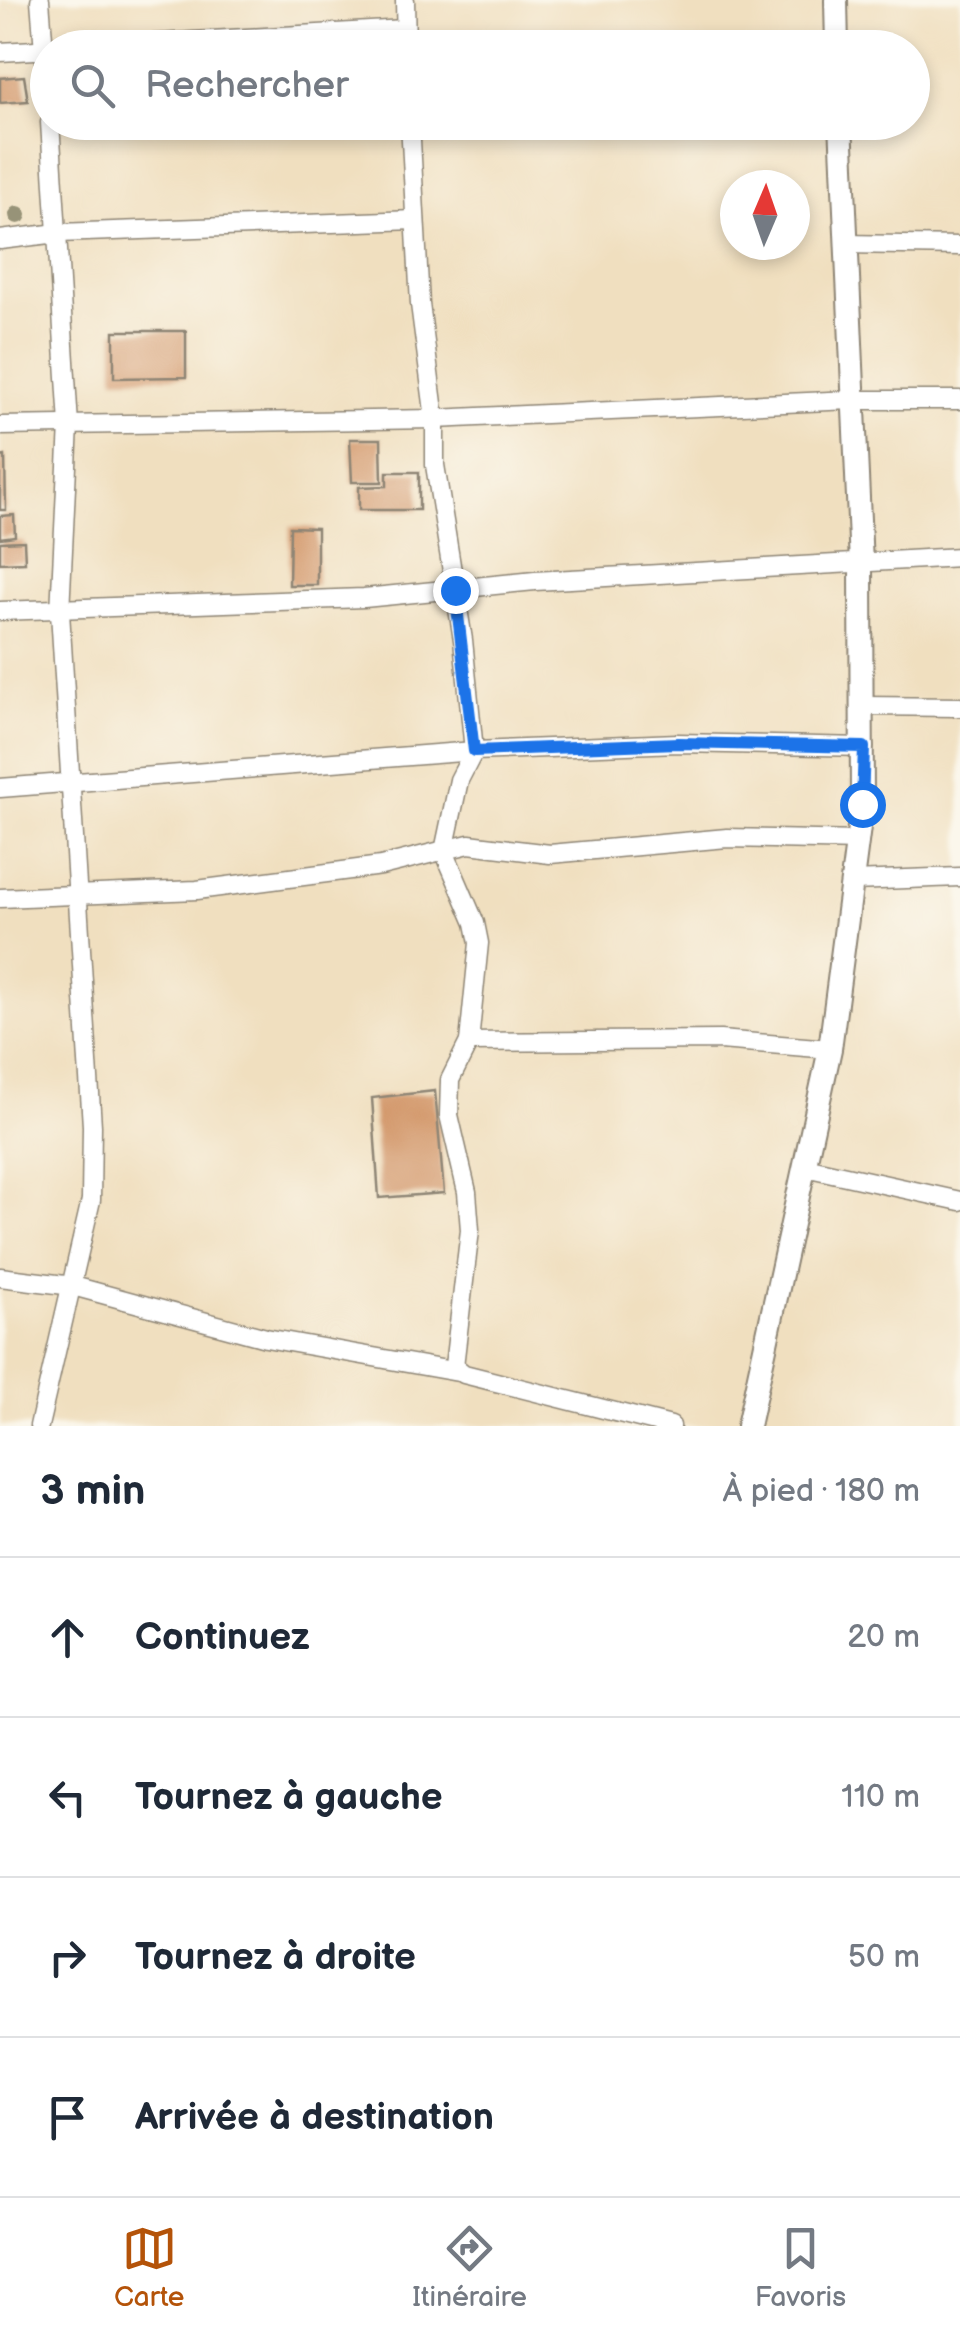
<!DOCTYPE html>
<html lang="fr">
<head>
<meta charset="utf-8">
<style>
	:root { --surface:#fff; --page:#f6f6f7; --text:#1f2937; --muted:#747a83; --line:#e0e1e3; --accent:#b45309 }
	body { margin:0; font-family:"Balsamiq Sans",sans-serif; background:var(--page); color:var(--text) }
	.compass { position:absolute; left:720px; top:170px; width:90px; height:90px; border-radius:50%; background:var(--surface); box-shadow:0 5px 15px #0003; rotate:2deg }
	.stop { position:absolute; width:30px; height:30px; margin:-22px; border:8px solid #1a73e8; border-radius:50%; background:#fff }
	.stop.end { background:#1a73e8; border-color:#fff; box-shadow:0 2px 10px #0008 }
	.list { margin:0; padding:0; list-style:none }
	h2 { display:flex; justify-content:space-between; align-items:center; height:130px; margin:0; padding:0 40px; font-size:42px }
	h2 small { font-size:32px; font-weight:400; color:var(--muted) }
	.list li { display:grid; grid-template-columns:65px 1fr auto; gap:30px; align-items:center; box-sizing:border-box; height:160px; padding:0 40px; border-top:2px solid var(--line) }
	.list b { display:block; font-size:38px; white-space:nowrap }
	.list em { font-size:32px; font-style:normal; color:var(--muted) }
	.icon { flex:none; width:55px; height:55px; fill:none; stroke:currentColor; stroke-width:2; stroke-linecap:round; stroke-linejoin:round }
	.map { position:relative; flex:none; width:960px; height:1426px; overflow:hidden }
	.search { position:absolute; background:var(--surface); box-shadow:0 5px 15px #0003; left:30px; right:30px; top:30px; height:110px; display:flex; align-items:center; gap:25px; box-sizing:border-box; padding:0 35px; border-radius:55px; color:var(--muted); font-size:38px }
	.sheet { height:770px; background:var(--surface) }
	nav { display:flex; justify-content:space-around; align-items:center; box-sizing:border-box; height:140px; border-top:2px solid var(--line); background:var(--surface); font-size:28px; color:var(--muted) }
	nav a { display:grid; justify-items:center; gap:5px }
	nav .on { color:var(--accent) }
	.map>svg:first-child { display:block }
	.building { fill:#d29567 }
	.lines { fill:none; stroke-linecap:round; stroke-linejoin:round }
	.minor-casing { stroke:#8e8575; stroke-width:21 }
	.tertiary-casing { stroke:#8e8575; stroke-width:26 }
	.minor { stroke:#fff; stroke-width:18 }
	.tertiary { stroke:#fff; stroke-width:22 }
	.tree { fill:#979378 }
	.route { stroke:#1a73e8; stroke-width:12 }
</style>
</head>
<body>
<div class="map">
<svg width="960" height="1426" viewBox="0 0 960 1426">
	<rect width="100%" height="100%" fill="#fbf7ec"/>
	<filter id="ink" filterUnits="userSpaceOnUse"><feTurbulence type="fractalNoise" baseFrequency=".01" numOctaves="2"/><feDisplacementMap in="SourceGraphic" scale="20" xChannelSelector="R" yChannelSelector="G"/><feConvolveMatrix kernelMatrix="1 2 1 2 8 2 1 2 1" color-interpolation-filters="sRGB"/></filter>
	<filter id="wash" filterUnits="userSpaceOnUse"><feTurbulence type="fractalNoise" baseFrequency=".0048" numOctaves="4" result="noise"/><feDisplacementMap in="SourceGraphic" scale="40" xChannelSelector="R" yChannelSelector="G"/><feGaussianBlur stdDeviation="2.25" result="paint"/><feColorMatrix in="noise" values="0 0 0 0 0 0 0 0 0 0 0 0 0 0 0 0 0 1.4 0 .05"/><feComposite in="paint" operator="in"/></filter>
	<g filter="url(#wash)">
		<rect width="100%" height="100%" fill="#f0dfbf"/>
		<g id="blocks">
			<!-- building -->
			<g class="building">
				<path d="M24 76 28 101 0 103V78Z"/>
				<path d="M114 331H186V377L114 378Z"/>
				<path d="M350 439H381L382 482H352Z"/>
				<path d="M5 456 6 510H0V457Z"/>
				<path d="M387 472H419V510H359V487L387 486Z"/>
				<path d="M14 515 15 536 0 538V516Z"/>
				<path d="M290 527 317 528V585H289Z"/>
				<path d="M24 541 25 562 0 563V542Z"/>
				<path d="M435 1091 444 1193 379 1198 372 1098Z"/>
			</g>
		</g>
	</g>
	<g filter="url(#ink)">
		<use href="#blocks" fill-opacity="0" stroke="#8e8575" stroke-width="2.5"/>
		<g class="lines">
			<defs>
				<g id="minor">
					<path d="M40 0 48 101"/>
					<path d="M405 0 406 48"/>
					<path d="M0 52 405 29"/>
					<path d="M410 122 420 304 435 419V465L463 640 474 751 459 780 444 851 475 923 479 943 469 1042 450 1080 449 1115 467 1192 470 1230 454 1366 464 1374 671 1426"/>
					<path d="M0 240 58 233 415 220"/>
					<path d="M845 244 960 246"/>
					<path d="M0 426 435 419 852 400H960"/>
					<path d="M0 611 364 598 535 581 960 557"/>
					<path d="M863 706 960 707"/>
					<path d="M0 788 474 751 678 743 864 747"/>
					<path d="M853 881 960 877"/>
					<path d="M0 898 197 890 381 866 469 844 550 854 727 838 859 841"/>
					<path d="M469 1042 720 1040 830 1049"/>
					<path d="M805 1167 960 1201"/>
					<path d="M0 1277 73 1286 266 1338 458 1372"/>
					<path d="M39 1426 91 1200 92 1126 60 612 69 425 50 122"/>
				</g>
				<g id="tertiary">
					<path d="M836 0 837 48"/>
					<path d="M748 1426 830 1049 862 804 861 564 841 122"/>
				</g>
			</defs>
			<!-- minor casing -->
			<use href="#minor" class="minor-casing"/>
			<!-- tertiary casing -->
			<use href="#tertiary" class="tertiary-casing"/>
			<!-- minor -->
			<use href="#minor" class="minor"/>
			<!-- tertiary -->
			<use href="#tertiary" class="tertiary"/>
		</g>
		<!-- trees -->
		<circle class="tree" cx="18" cy="215" r="9"/>
	</g>
	<g class="lines" filter="url(#ink)">
		<!-- route -->
		<path class="route" d="M455 590 474 751 678 743 864 747 862 804"/>
	</g>
</svg>
<svg class="compass" viewBox="-18 -18 36 36"><path d="M0-13l5 13h-10z" fill="#e53935"/><path d="M0 13l5-13h-10z" fill="#747a83"/></svg>
<div class="stop" style="left:862px;top:804px"></div>
<div class="stop end" style="left:455px;top:590px"></div>
<div class="search"><svg class="icon" aria-label="search" viewBox="0 0 24 24"><circle cx="10" cy="10" r="6"/><path d="M15 15l6 6"/></svg>Rechercher</div>
</div>
<section class="sheet">
<h2>3 min<small>À pied · 180 m</small></h2>
<ul class="list">
<li><svg class="icon" aria-label="ahead" viewBox="0 0 24 24"><path d="M12 20V5M6 11l6-6 6 6"/></svg><div><b>Continuez</b></div><em>20 m</em></li>
<li><svg class="icon" aria-label="left" viewBox="0 0 24 24"><path d="M17 20v-9H6M10 6l-5 5 5 5"/></svg><div><b>Tournez à gauche</b></div><em>110 m</em></li>
<li><svg class="icon" aria-label="right" viewBox="0 0 24 24"><path d="M7 20v-9h11M14 6l5 5-5 5"/></svg><div><b>Tournez à droite</b></div><em>50 m</em></li>
<li><svg class="icon" aria-label="arrive" viewBox="0 0 24 24"><path d="M6 21V4h12l-3 4 3 4H6"/></svg><div><b>Arrivée à destination</b></div></li>
</ul>
</section>
<nav>
<a class="on"><svg class="icon" aria-label="map" viewBox="0 0 24 24"><path d="M3 6l6-2 6 2 6-2v14l-6 2-6-2-6 2zM9 4v14M15 6v14"/></svg>Carte</a>
<a><svg class="icon" aria-label="directions" viewBox="0 0 24 24"><path d="M12 3l9 9-9 9-9-9zM9 14v-3h6M13 9l2 2-2 2"/></svg>Itinéraire</a>
<a><svg class="icon" aria-label="saved" viewBox="0 0 24 24"><path d="M7 4h10v16l-5-4-5 4z"/></svg>Favoris</a>
</nav>
</body>
</html>
